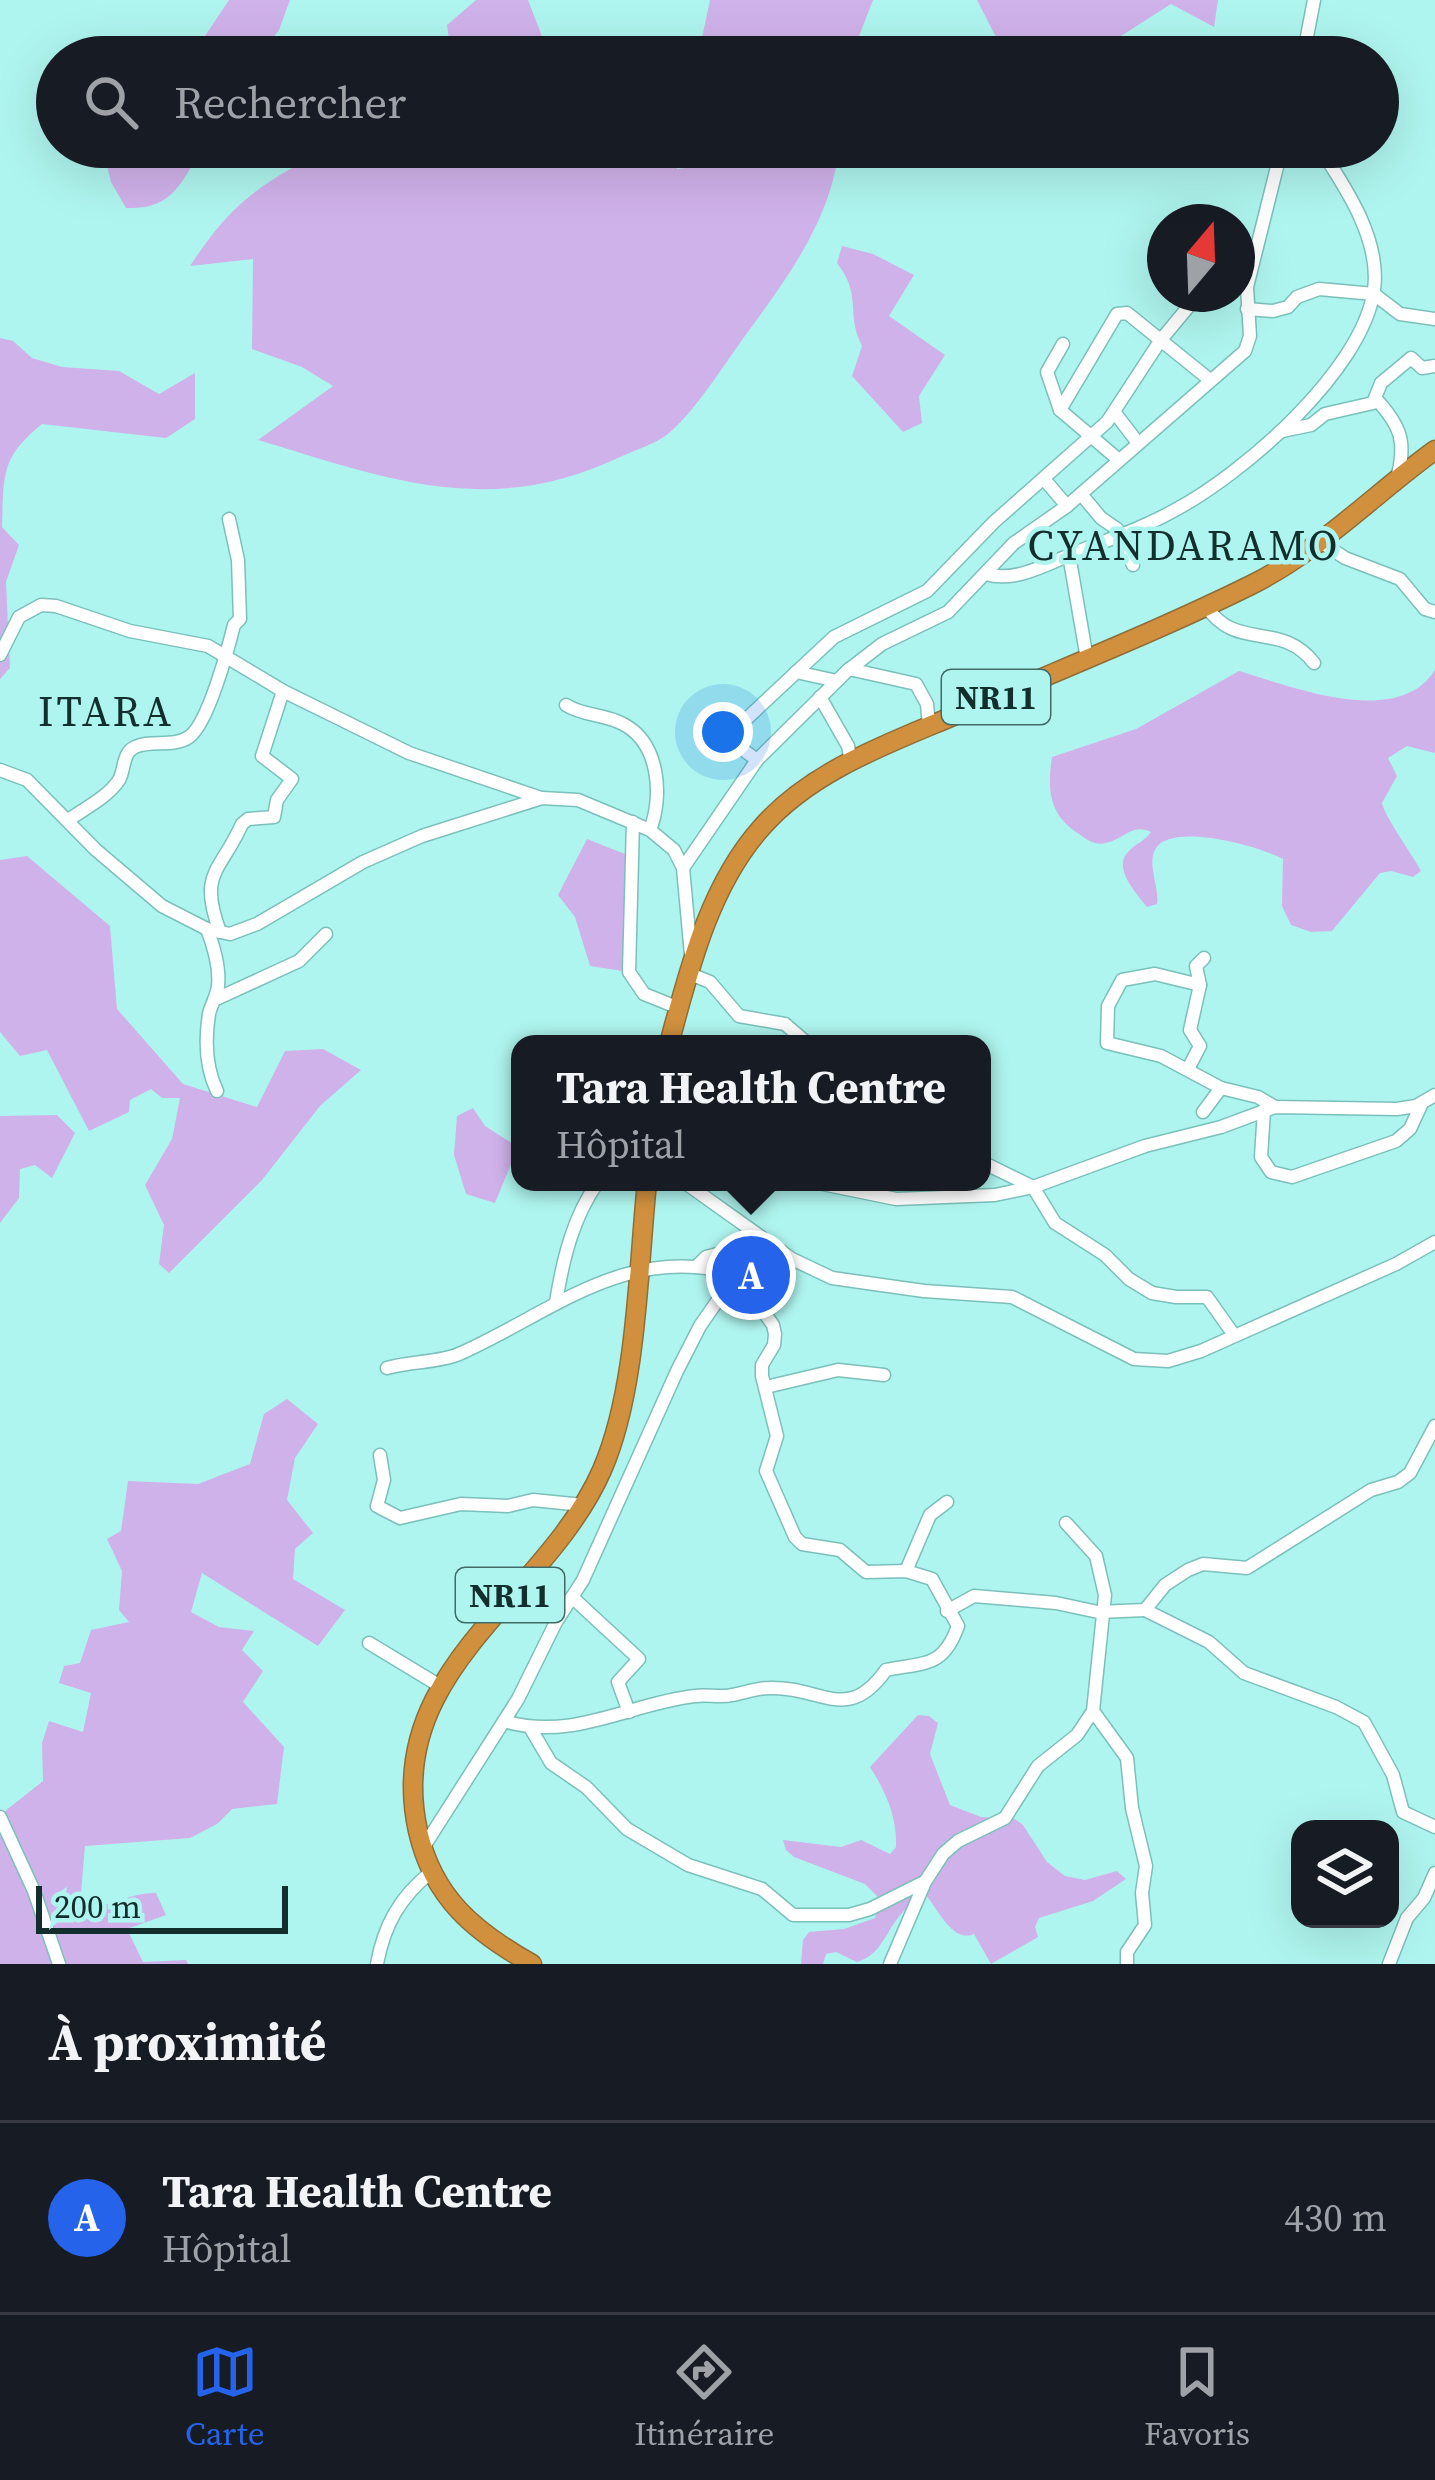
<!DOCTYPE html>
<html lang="fr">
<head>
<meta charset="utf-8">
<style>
	:root { --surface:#171b24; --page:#20242c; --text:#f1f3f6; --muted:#9ea1a6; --line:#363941; --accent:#2563eb }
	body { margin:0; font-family:"Source Serif 4",serif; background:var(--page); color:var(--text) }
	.controls { position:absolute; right:36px; bottom:36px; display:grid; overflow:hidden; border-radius:24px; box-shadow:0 12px 48px #0002 }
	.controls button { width:108px; height:108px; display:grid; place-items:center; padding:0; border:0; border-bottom:3px solid var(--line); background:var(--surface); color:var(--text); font:60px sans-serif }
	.compass { position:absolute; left:1147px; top:204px; width:108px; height:108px; border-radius:50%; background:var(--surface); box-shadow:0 12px 48px #0002; rotate:19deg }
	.scale { position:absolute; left:36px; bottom:30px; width:252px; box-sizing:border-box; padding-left:12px; border:6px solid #122f2d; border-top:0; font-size:33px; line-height:42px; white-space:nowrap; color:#122f2d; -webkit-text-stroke:9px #aff5ef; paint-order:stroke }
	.you { position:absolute; left:723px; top:732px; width:42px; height:42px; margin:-30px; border:9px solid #fff; border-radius:50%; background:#1a73e8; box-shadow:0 0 0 18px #1a73e833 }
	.badge { display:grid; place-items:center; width:78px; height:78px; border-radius:50%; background:var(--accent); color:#fff; font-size:39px; font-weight:700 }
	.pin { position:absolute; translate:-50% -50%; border:6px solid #fff; box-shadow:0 3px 12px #0006 }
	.popup { position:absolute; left:511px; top:1035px; width:480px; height:156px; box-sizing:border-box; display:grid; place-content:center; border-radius:24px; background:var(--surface); filter:drop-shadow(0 3px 9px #0005); font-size:39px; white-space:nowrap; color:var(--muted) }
	.popup b { font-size:45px; color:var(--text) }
	.popup::after { content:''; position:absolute; left:50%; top:100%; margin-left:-24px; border:24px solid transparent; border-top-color:var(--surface) }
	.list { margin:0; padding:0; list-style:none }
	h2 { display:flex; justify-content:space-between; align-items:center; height:156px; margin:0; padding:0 48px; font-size:51px }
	h2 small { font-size:39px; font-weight:400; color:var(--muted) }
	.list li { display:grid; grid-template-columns:78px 1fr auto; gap:36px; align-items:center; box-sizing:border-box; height:192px; padding:0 48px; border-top:3px solid var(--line) }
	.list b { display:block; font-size:45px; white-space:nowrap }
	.list p { margin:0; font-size:39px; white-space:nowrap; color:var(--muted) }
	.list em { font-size:39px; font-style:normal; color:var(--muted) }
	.icon { flex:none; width:66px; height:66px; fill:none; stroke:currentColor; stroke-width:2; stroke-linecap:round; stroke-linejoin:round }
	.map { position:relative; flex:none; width:1435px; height:1964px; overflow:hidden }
	.search { position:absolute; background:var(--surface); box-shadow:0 12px 48px #0002; left:36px; right:36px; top:36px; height:132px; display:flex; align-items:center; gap:30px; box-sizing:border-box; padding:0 42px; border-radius:66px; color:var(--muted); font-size:45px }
	.sheet { height:348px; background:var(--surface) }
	nav { display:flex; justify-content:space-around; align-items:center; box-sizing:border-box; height:168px; border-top:3px solid var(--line); background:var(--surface); font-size:33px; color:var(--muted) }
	nav a { display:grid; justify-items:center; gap:6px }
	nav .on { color:var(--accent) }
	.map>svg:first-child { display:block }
	.green { fill:#d0b2ea }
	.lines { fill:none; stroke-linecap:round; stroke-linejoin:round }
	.minor-casing { stroke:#7bc0ba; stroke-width:15 }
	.highway-casing { stroke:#8e6e38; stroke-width:21 }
	.minor { stroke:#fff; stroke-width:12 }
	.highway { stroke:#d1903e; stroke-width:18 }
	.labels { text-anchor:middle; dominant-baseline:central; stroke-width:9; stroke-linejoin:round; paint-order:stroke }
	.shield { fill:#aff5ef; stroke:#416a67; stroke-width:3 }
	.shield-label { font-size:33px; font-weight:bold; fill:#122f2d }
	.quarter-label { font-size:42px; letter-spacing:3px; fill:#122f2d; stroke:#aff5ef }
</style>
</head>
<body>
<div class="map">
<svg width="1435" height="1964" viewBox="0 0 1435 1964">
	<rect width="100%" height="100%" fill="#aff5ef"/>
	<!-- green -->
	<g class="green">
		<path d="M229 0H290L279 30 258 57H210L201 42Z"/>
		<path d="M476 0H528L550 57H462L450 47 447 25Z"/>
		<path d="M710 0H873L851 57H698Z"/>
		<path d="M977 0H1218L1214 27 1171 4 1088 57H1042L1000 45Z"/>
		<path d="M102 147H202C182 183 172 210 126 208L111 182Z"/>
		<path d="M332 147H671L677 169 693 167 720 147H839C832 216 792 271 753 325 730 355 697 410 669 433 656 444 635 450 620 457 490 519 387 479 258 440L333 386 302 367 252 349 253 259 190 266C233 200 263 182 332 147Z"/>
		<path d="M842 246 873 254 914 275 889 316 945 355 919 396 922 423 903 432 852 376 862 346C845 312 863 297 837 263Z"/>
		<path d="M0 338 13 341 32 358 62 367 119 371 159 394 195 373V419L166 438 42 424C0 458 4 475 2 527L19 545 6 582 10 668 0 679Z"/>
		<path d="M1435 670V753L1407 746 1388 758 1397 776 1382 803C1385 817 1412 854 1421 871L1413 877 1391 871 1380 873 1332 931 1311 932 1291 925 1282 906 1283 859C1261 847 1174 822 1156 848 1146 863 1160 888 1157 904L1147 907C1137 894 1112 868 1128 852 1136 843 1144 842 1151 832 1132 823 1124 839 1106 843 1096 846 1087 840 1079 834 1049 815 1047 790 1052 757L1136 729 1239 671C1292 687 1398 729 1435 670Z"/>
		<path d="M587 839 630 856 629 972 590 966 575 917 558 895Z"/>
		<path d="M27 856 110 926 117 1009 183 1084 257 1107 285 1051 323 1049 361 1070 320 1106 262 1180 169 1273 159 1264 164 1225 145 1185 172 1139 180 1098H162L151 1089 130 1100 129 1112 89 1131 47 1050 20 1056 0 1032V860Z"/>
		<path d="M473 1108 485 1126 518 1147 495 1203 466 1194 454 1155 457 1116Z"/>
		<path d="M57 1115 75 1133 52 1178 35 1165 20 1169 19 1198 0 1223V1116Z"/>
		<path d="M287 1399 318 1424 295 1458 287 1500 313 1533 295 1549 293 1579 345 1610 318 1646 202 1573 191 1612 219 1627 254 1631 242 1650 263 1671 243 1702 284 1747 277 1804 232 1809 217 1824 190 1838 85 1846 80 1905C108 1910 129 1892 156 1893L166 1915 127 1929 143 1962 186 1960 188 1964H0V1815L43 1781 42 1743 49 1721 83 1732 91 1693 59 1683 64 1666 80 1663 91 1630 129 1622 119 1610 122 1571 107 1539 121 1531 128 1481 198 1484 250 1464 264 1414Z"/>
		<path d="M918 1715 929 1716 938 1723 930 1754 950 1805 981 1817 1015 1819 1023 1825 1047 1862 1065 1876 1085 1880 1117 1871 1126 1879 1093 1901 1039 1918 1035 1927 1038 1937 991 1964 974 1934C952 1943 939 1910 925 1894 917 1900 908 1906 902 1913 886 1930 882 1955 857 1962L836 1952 826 1954 823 1964H801L803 1940 809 1932 844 1929 875 1918 879 1898 865 1884 794 1857 786 1850 783 1840 841 1847 861 1840 890 1854 896 1847C897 1817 886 1792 870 1767Z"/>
	</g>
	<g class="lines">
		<defs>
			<g id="minor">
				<path d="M1303 57 1314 0"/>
				<path d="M1247 309 1273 311 1288 307 1297 297 1319 289 1374 294 1400 314 1435 319"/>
				<path d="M1063 344 1047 372 1060 410 1119 460"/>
				<path d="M1376 399C1401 426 1407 443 1397 478"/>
				<path d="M1060 410 1117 314 1127 313 1210 380"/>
				<path d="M1115 413 1138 443"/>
				<path d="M1282 431 1311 425 1325 414 1373 403 1381 383 1411 358 1422 368 1435 366"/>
				<path d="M1044 479 1067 506"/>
				<path d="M1081 494 1101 518 1117 529 1133 565"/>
				<path d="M1321 542 1345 558 1400 579 1425 609 1435 612"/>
				<path d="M1069 555 1087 659"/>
				<path d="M986 574C1015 583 1047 564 1074 553 1108 540 1143 528 1175 510 1244 473 1362 371 1374 290 1381 240 1346 188 1319 147"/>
				<path d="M1206 606C1236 652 1281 620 1314 663"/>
				<path d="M0 655 19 617 41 605 56 606 130 631 208 646 283 691 409 753 541 798"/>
				<path d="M849 669 916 684 927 704 929 726"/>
				<path d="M796 672 837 681"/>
				<path d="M820 697 848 746 851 762"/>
				<path d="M566 705C583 716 605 714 623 724 660 743 663 797 650 830"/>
				<path d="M757 760 734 743 733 735 742 723 834 637 927 591 994 522 1107 422 1160 341 1189 306 1206 294"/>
				<path d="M0 770 27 780 96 850 162 906 207 929 230 934 257 924 363 862 422 836 542 798 578 800 650 830 674 850 683 868 691 955"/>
				<path d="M68 820C84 809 108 797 119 780 125 770 122 753 135 747 151 739 173 748 189 737 208 724 228 649 234 625L240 619 238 560 229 519"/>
				<path d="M633 822 629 972 644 994 679 1008"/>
				<path d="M683 868 757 760 847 671 882 644 948 612 1014 543 1067 506 1245 351 1250 336 1247 287 1282 147"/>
				<path d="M207 929C214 947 220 967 218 986 217 996 211 1005 209 1014 205 1039 206 1068 217 1091"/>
				<path d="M220 932C198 872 220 873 242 824L248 819 274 817 277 800 292 779 262 756 283 691"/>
				<path d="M688 973 710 982 739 1016 785 1024 808 1044"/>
				<path d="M1200 985 1155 974 1122 980 1108 1006 1107 1043 1161 1056 1221 1088 1258 1097 1275 1107"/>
				<path d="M214 1000 299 961 326 934"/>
				<path d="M1188 1069 1200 1046 1190 1030 1200 985 1196 966 1204 958"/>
				<path d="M1264 1110 1261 1157 1271 1172 1292 1177 1396 1141 1410 1129 1422 1103"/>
				<path d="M1203 1112 1221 1088"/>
				<path d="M982 1162 1033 1187 1055 1223 1105 1255 1129 1279 1152 1293 1176 1297H1207L1234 1335"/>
				<path d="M684 1182 792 1259 832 1278 924 1291 1012 1297 1134 1359 1168 1361 1201 1351 1396 1264 1435 1242"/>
				<path d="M813 1182 896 1199 995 1195 1033 1187 1145 1146 1221 1127 1275 1107 1397 1109 1416 1106 1435 1095"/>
				<path d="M696 1267 706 1257 767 1241"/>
				<path d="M556 1302C563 1259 573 1217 598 1182"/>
				<path d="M387 1368C410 1361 438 1363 459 1354 552 1313 625 1243 736 1274L773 1325 775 1334 774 1345 762 1365V1376L777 1436 766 1471 795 1537 802 1544 840 1550 866 1572 906 1571 932 1579 958 1626C943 1668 925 1662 886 1670 847 1725 821 1686 769 1688 757 1688 744 1693 732 1695 720 1698 708 1694 695 1696 630 1703 573 1742 504 1721"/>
				<path d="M766 1387 838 1370 884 1375"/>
				<path d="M380 1455 384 1480 377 1506 400 1518 461 1504 508 1506 533 1500 583 1505"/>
				<path d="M906 1571 930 1515 947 1502"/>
				<path d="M572 1597 639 1659 618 1682 629 1712"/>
				<path d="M1145 1610 1209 1642 1244 1673 1336 1707 1364 1722 1393 1775 1403 1812 1435 1827"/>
				<path d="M947 1611 974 1596 1056 1603 1098 1612 1145 1610 1165 1585 1188 1570 1203 1564 1247 1568 1371 1490 1398 1482 1410 1473 1435 1426"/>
				<path d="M369 1643 440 1686"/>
				<path d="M1093 1711 1127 1758 1132 1808 1146 1866 1142 1893 1145 1925 1127 1952V1964"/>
				<path d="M531 1729 551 1763 586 1787 627 1829 688 1865 762 1889 793 1915H849L870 1909 924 1882"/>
				<path d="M0 1817 34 1891 59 1964"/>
				<path d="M423 1848 518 1699 556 1622 583 1580 677 1371 700 1326 736 1274 742 1247"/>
				<path d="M377 1964C384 1925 400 1897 431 1872"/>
				<path d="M890 1964 925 1882 943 1854 958 1841 1005 1818 1038 1766 1077 1735 1093 1711 1105 1595 1096 1556 1066 1523"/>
				<path d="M1389 1964 1407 1918 1424 1898 1435 1873"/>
			</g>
			<g id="highway">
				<path d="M669 1044C689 970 709 886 762 827 812 770 890 743 958 714 1056 671 1156 632 1251 585 1321 550 1373 495 1435 450"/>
				<path d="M532 1964C475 1932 433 1898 418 1831 382 1670 546 1598 602 1470 637 1390 638 1270 647 1182"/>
			</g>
		</defs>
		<!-- minor casing -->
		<use href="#minor" class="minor-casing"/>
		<!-- highway casing -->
		<use href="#highway" class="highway-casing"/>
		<!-- minor -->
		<use href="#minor" class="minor"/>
		<!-- highway -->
		<use href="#highway" class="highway"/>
	</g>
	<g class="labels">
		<!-- shield labels -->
		<g class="shield">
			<rect x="942" y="670" width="108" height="54" rx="9"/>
			<rect x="456" y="1568" width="108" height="54" rx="9"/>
		</g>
		<g class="shield-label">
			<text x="996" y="697">NR11</text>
			<text x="510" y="1595">NR11</text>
		</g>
		<!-- quarter labels -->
		<g class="quarter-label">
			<text x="1184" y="545">CYANDARAMO</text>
			<text x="106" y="711">ITARA</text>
		</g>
	</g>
</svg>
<div class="controls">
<button><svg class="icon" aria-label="layers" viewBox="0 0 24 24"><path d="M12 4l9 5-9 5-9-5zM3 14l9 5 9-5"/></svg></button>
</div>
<svg class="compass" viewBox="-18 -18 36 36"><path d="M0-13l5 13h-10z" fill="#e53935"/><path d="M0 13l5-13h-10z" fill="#9ea1a6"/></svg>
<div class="scale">200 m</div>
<div class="you"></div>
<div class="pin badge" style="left:751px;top:1275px">A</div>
<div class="popup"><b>Tara Health Centre</b>Hôpital</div>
<div class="search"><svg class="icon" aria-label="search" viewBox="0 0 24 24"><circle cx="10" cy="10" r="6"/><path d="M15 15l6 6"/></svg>Rechercher</div>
</div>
<section class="sheet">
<h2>À proximité<small></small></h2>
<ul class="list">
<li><span class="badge">A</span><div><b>Tara Health Centre</b><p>Hôpital</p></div><em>430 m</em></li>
</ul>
</section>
<nav>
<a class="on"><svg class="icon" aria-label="map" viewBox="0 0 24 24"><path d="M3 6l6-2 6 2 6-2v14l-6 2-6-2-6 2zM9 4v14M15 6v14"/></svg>Carte</a>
<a><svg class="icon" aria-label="directions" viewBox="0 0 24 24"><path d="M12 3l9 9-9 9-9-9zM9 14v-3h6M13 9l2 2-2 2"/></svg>Itinéraire</a>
<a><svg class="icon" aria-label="saved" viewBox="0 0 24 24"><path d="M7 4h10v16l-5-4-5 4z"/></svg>Favoris</a>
</nav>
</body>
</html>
